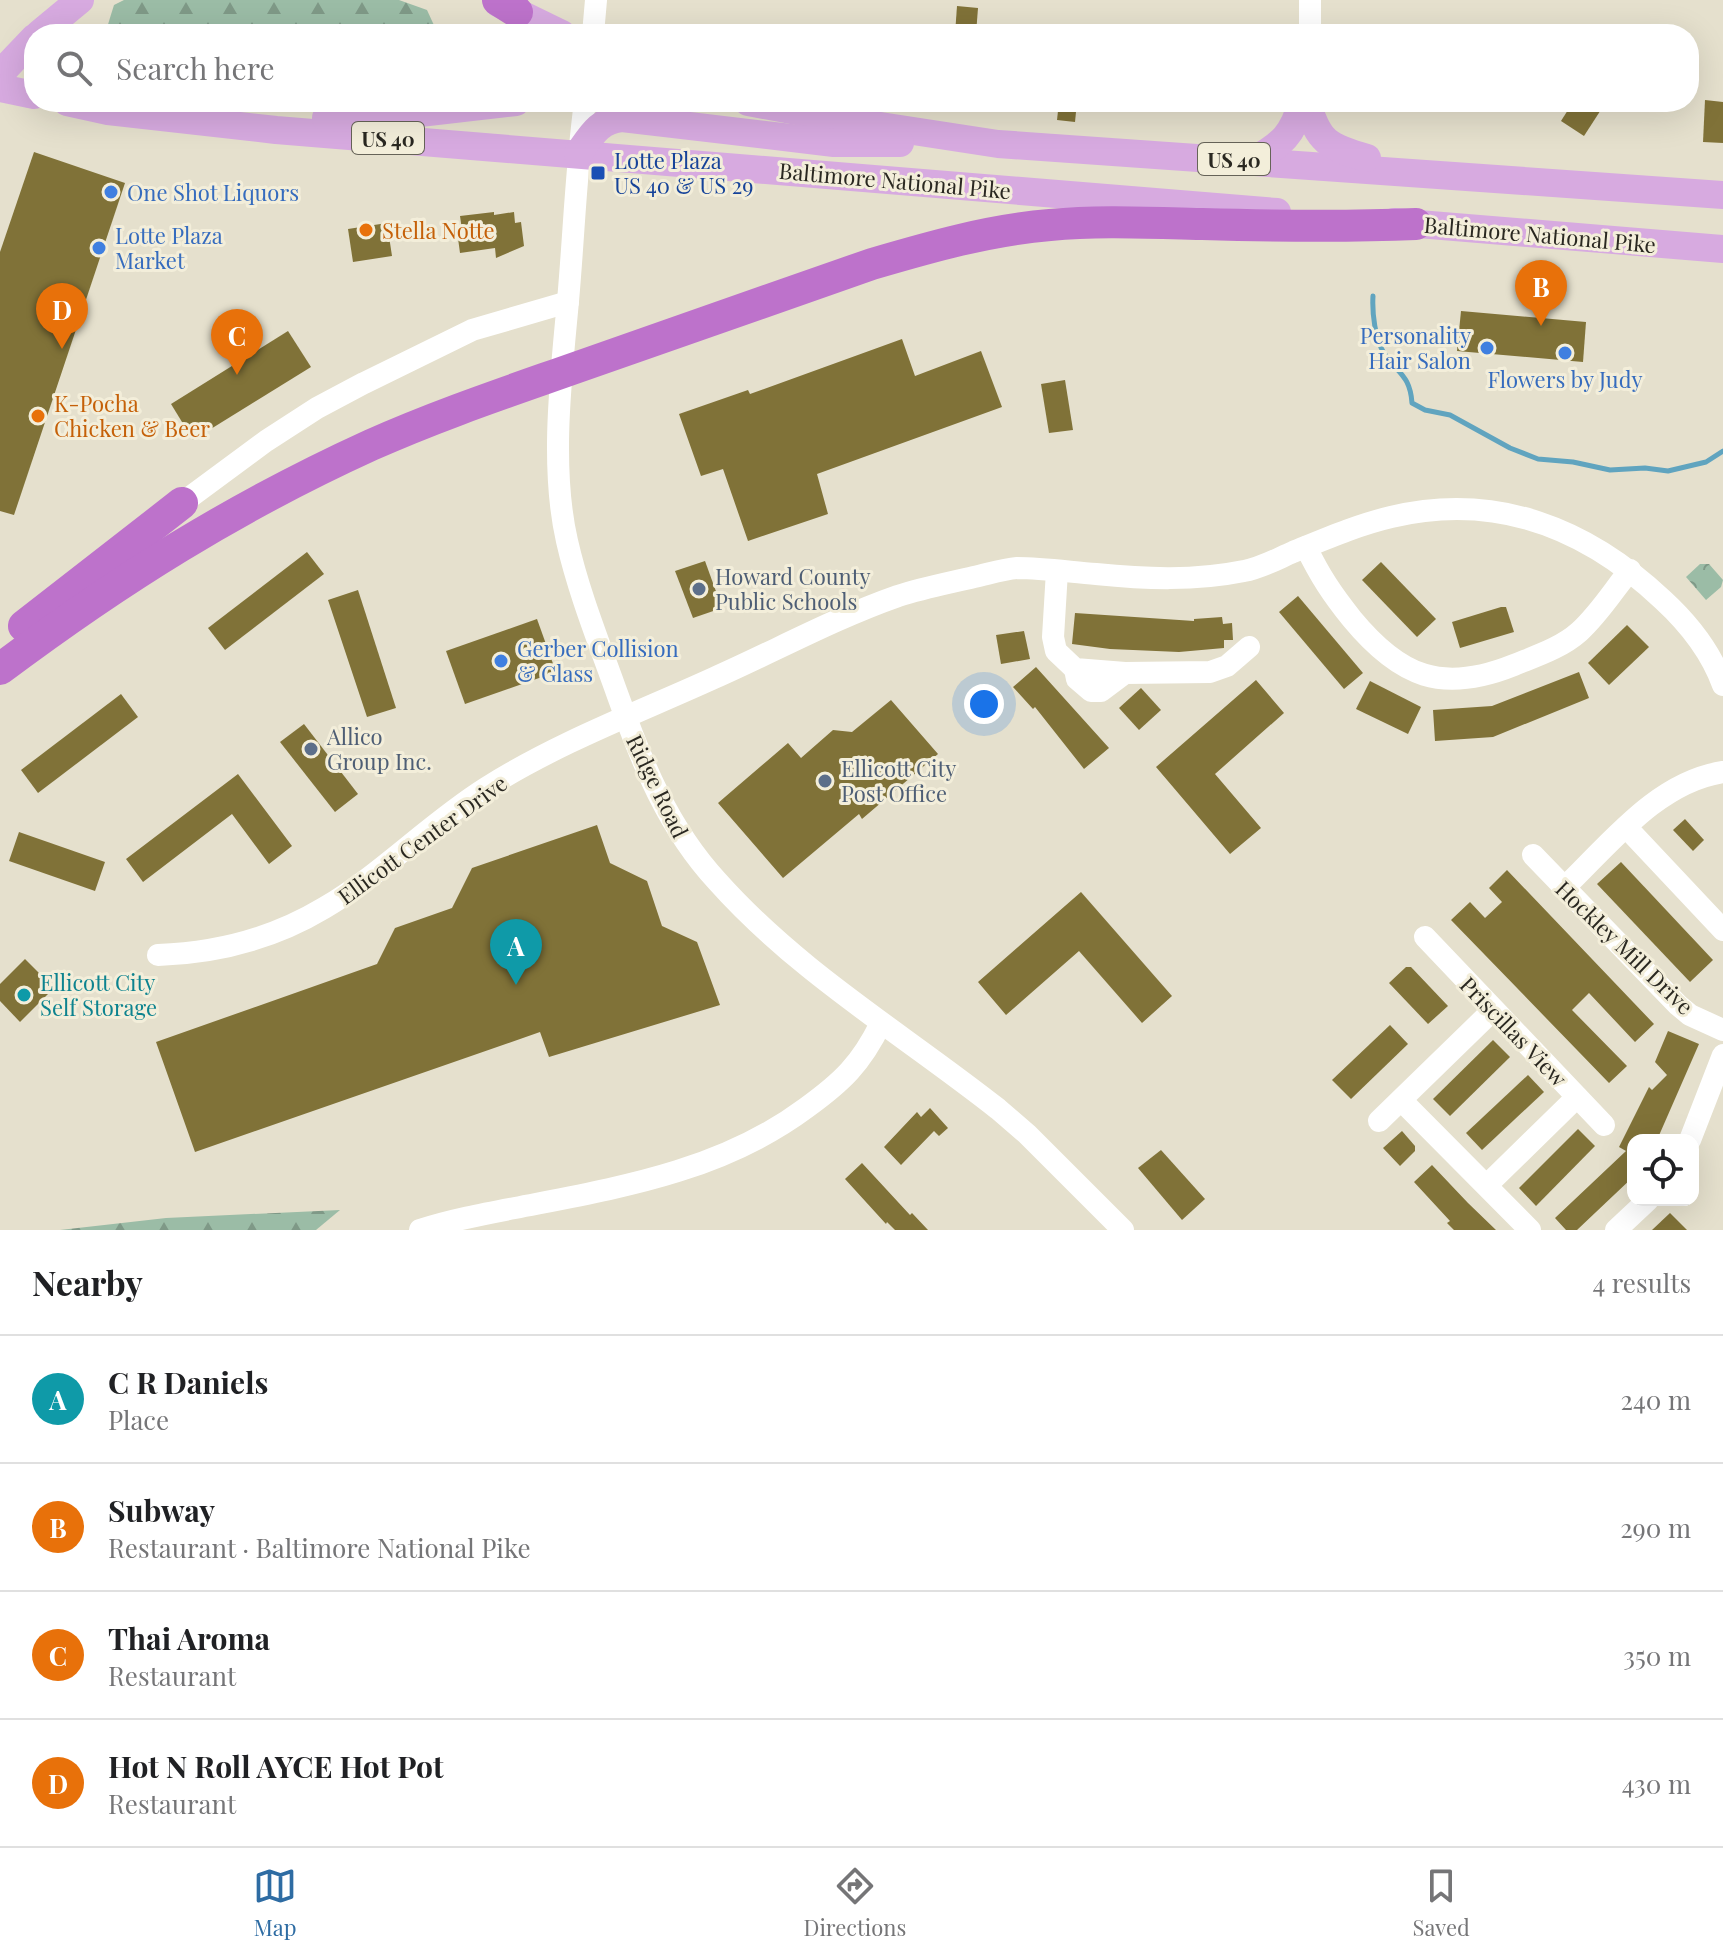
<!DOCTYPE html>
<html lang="en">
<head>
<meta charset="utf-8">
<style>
	:root { --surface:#fff; --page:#f2f2f2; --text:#202124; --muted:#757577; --line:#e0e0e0; --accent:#2e6ca3 }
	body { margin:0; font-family:"Playfair Display",serif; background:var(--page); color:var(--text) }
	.controls { position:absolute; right:24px; bottom:24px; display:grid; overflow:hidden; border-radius:16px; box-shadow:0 8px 32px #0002 }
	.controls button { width:72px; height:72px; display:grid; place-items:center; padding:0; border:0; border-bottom:2px solid var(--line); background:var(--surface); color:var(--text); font:40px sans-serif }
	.you { position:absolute; left:984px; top:704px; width:28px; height:28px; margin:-20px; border:6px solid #fff; border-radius:50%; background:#1a73e8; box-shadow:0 0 0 12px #1a73e833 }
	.badge { display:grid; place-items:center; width:52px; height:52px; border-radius:50%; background:var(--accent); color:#fff; font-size:26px; font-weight:700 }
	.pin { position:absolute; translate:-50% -66px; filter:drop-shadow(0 2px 4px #0008) }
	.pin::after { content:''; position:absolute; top:42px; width:28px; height:24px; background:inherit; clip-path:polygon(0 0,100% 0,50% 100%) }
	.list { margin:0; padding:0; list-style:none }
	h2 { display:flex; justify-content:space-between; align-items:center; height:104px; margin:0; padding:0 32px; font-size:34px }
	h2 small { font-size:26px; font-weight:400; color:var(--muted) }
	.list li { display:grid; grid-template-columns:52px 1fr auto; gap:24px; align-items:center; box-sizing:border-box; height:128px; padding:0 32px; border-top:2px solid var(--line) }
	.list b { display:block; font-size:30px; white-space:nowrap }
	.list p { margin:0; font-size:26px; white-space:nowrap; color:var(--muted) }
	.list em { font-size:26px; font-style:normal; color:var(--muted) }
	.icon { flex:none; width:44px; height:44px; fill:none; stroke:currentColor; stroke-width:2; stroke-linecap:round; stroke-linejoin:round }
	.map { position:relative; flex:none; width:1723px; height:1230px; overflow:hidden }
	.search { position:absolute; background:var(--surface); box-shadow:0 8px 32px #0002; left:24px; right:24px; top:24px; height:88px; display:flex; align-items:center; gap:20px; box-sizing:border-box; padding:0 28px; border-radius:32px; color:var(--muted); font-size:30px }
	.sheet { height:616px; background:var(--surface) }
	nav { display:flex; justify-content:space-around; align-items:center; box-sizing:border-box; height:112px; border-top:2px solid var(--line); background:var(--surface); font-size:22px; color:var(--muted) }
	nav a { display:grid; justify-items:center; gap:4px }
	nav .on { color:var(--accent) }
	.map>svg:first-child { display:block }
	.forest { fill:url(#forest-firs) }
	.park { fill:url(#park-crowns) }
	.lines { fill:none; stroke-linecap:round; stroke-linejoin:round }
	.stream { stroke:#60a4bf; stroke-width:5 }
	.building { fill:#807238 }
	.minor { stroke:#fff; stroke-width:22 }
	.major { stroke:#d7aae0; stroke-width:28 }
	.highway { stroke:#bd72cb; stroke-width:32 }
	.transit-dot { fill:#1a4fb4; stroke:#f3eeda; stroke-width:3 }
	.shop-dot { fill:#3f7fe0; stroke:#f3eeda; stroke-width:3 }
	.food-dot { fill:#e8710a; stroke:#f3eeda; stroke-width:3 }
	.service-dot { fill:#5c6f8a; stroke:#f3eeda; stroke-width:3 }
	.culture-dot { fill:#0f9aa8; stroke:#f3eeda; stroke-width:3 }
	.labels { text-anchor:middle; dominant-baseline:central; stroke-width:6; stroke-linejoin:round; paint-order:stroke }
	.shield { fill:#f3eeda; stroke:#666358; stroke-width:2 }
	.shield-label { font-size:20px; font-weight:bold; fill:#2a2821 }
	.transit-label { font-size:22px; fill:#164399; stroke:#f3eeda; text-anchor:start }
	.street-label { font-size:22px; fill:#2a2821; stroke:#f3eeda }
	.shop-label { font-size:22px; fill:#366cbe; stroke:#f3eeda; text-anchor:start }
	.food-label { font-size:22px; fill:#c56008; stroke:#f3eeda; text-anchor:start }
	.service-label { font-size:22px; fill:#4e5e75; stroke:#f3eeda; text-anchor:start }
	.culture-label { font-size:22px; fill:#0d838f; stroke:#f3eeda; text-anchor:start }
</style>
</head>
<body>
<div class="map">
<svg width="1723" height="1230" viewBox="0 0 1723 1230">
	<defs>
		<pattern id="forest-firs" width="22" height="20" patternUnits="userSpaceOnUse" patternTransform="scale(2)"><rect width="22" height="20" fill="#9bbca6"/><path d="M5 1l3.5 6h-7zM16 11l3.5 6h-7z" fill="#7f9987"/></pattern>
		<pattern id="park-crowns" width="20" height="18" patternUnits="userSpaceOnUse" patternTransform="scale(2)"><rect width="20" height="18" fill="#9bbca6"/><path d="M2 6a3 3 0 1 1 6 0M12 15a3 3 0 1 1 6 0" fill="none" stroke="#7f9987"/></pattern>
	</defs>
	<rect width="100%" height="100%" fill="#e5e0cd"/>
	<!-- forest -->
	<g class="forest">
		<path d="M124 0H399L427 10 438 34H105L114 5Z"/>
		<path d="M340 1210 316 1230H60L166 1218Z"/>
	</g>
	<!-- park -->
	<path class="park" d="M1700 564H1709L1723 580 1721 587 1706 600 1686 577Z"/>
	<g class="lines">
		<!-- stream -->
		<path class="stream" d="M1373 296C1372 313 1375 339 1384 353 1398 374 1410 375 1412 403L1425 410 1450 415 1510 448 1538 459 1573 462 1610 470 1645 468 1668 471 1706 462 1723 451"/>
	</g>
	<!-- building -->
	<g class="building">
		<path d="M957 6 978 8 976 34H955Z"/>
		<path d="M1705 100 1723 102V143L1703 142Z"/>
		<path d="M1059 102H1077L1075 122 1057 120Z"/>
		<path d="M1573 102H1606L1584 136 1561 121Z"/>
		<path d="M34 152 125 183 14 515 0 511V252Z"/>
		<path d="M494 212V215L514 212 515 223 521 222 524 246 496 258 495 248 460 253 457 231 462 230 460 216Z"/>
		<path d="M387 223 392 256 353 262 348 229Z"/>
		<path d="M1461 311 1586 322 1583 362 1457 351Z"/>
		<path d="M288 331 311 367 193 440 171 404Z"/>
		<path d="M902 339 915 376 981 351 1002 407 817 474 828 514 748 541 723 469 701 476 679 414 748 390 750 394Z"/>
		<path d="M1065 380 1073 430 1049 433 1041 384Z"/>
		<path d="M307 552 324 574 225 650 208 628Z"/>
		<path d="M705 561 722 608 693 618 675 571Z"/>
		<path d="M1381 562 1436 619 1417 637 1362 580Z"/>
		<path d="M358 590 396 708 367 717 328 600Z"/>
		<path d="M1298 596 1363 673 1344 689 1279 612Z"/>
		<path d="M1501 607H1506L1514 632 1460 648 1452 622Z"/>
		<path d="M1075 613 1194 621V619L1222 617 1223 624 1232 623 1233 640H1224V648L1179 652 1110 649 1072 644Z"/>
		<path d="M537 619 556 672 465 704 446 651Z"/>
		<path d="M1627 625 1649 647 1609 685 1588 663Z"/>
		<path d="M1024 631 1030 659 1001 664 996 635Z"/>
		<path d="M1036 667 1109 748 1084 769 1035 707 1033 709 1013 687Z"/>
		<path d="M1579 672 1589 698 1493 737 1435 741 1433 710 1492 706Z"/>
		<path d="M1256 680 1284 713 1215 774 1261 828 1230 854 1156 767Z"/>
		<path d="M1370 681 1421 707 1408 734 1356 709Z"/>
		<path d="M1141 688 1161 710 1139 730 1119 708Z"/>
		<path d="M121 694 138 717 38 793 21 770Z"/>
		<path d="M891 700 938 754 862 819 859 814 783 878 718 803 788 743 801 758 833 730 852 732Z"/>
		<path d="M304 724 358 794 335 812 280 742Z"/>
		<path d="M238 774 292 846 269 864 232 814 143 882 126 859Z"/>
		<path d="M1685 819 1704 840 1693 851 1673 830Z"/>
		<path d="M597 825 610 863 647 881 662 926 697 942 720 1005 549 1057 540 1032 195 1152 156 1042 377 964 395 928 452 908 472 868Z"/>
		<path d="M19 832 105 862 95 891 9 861Z"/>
		<path d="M1621 862 1713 960 1690 982 1597 884Z"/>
		<path d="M1507 870 1654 1024 1635 1042 1589 993 1572 1010 1627 1066 1609 1083 1451 920 1470 902 1485 918 1502 902 1489 888Z"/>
		<path d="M1081 892 1172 996 1142 1023 1079 951 1006 1015 978 982Z"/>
		<path d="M25 959 54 988 20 1022 0 1001V984Z"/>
		<path d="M1406 967H1411L1448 1006 1428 1024 1389 983Z"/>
		<path d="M1390 1025 1408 1044 1351 1099 1332 1080Z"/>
		<path d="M1668 1031 1699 1044 1657 1140H1633V1177L1577 1230H1566L1555 1218 1626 1151 1619 1147 1649 1087 1652 1090 1667 1075 1655 1062Z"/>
		<path d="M1493 1040 1510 1057 1450 1116 1433 1099Z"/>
		<path d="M1528 1075 1544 1092 1482 1150 1466 1133Z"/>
		<path d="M930 1108 948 1128 939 1136 934 1131 901 1165 884 1147 917 1112 921 1117Z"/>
		<path d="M1578 1129 1595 1146 1536 1206 1519 1188Z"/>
		<path d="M1402 1131 1415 1146V1151L1400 1166 1383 1148Z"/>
		<path d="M1161 1150 1205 1199 1182 1220 1138 1168Z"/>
		<path d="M862 1163 910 1215 912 1213 928 1230H895L887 1222 886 1224 845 1179Z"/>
		<path d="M1432 1165 1468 1203 1496 1230H1454L1447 1223 1450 1221 1414 1182Z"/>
		<path d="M1670 1213 1687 1230H1652Z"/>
	</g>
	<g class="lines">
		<!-- minor -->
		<g class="minor">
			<path d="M1310 0V34"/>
			<path d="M593 34 596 0"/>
			<path d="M585 102C576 168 574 234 568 301 561 377 550 467 567 541 579 594 600 645 618 696 642 763 668 828 717 881 798 972 903 1034 998 1109L1027 1134 1123 1230"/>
			<path d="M182 503 266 441 317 408 364 383 472 330 568 302"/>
			<path d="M1306 547C1320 576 1332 594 1352 619 1400 677 1442 694 1514 665 1536 656 1561 648 1579 632 1599 614 1613 591 1630 570"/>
			<path d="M1057 571 1053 637 1056 651 1075 669 1125 673 1210 672 1227 666 1249 647"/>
			<path d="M1075 669 1077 679 1091 691H1101L1125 673"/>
			<path d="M1627 828 1723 930"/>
			<path d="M1533 855 1678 1005 1690 1015 1723 1030"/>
			<path d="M1564 888C1610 844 1657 782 1723 772"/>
			<path d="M1425 937 1604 1125"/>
			<path d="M158 955C216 953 274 938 324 908 382 874 429 824 486 788 557 743 637 713 714 678 775 651 835 618 898 596 923 588 949 583 974 577 988 574 1003 569 1017 568 1043 568 1070 572 1096 574 1145 579 1195 581 1244 571 1261 568 1277 559 1293 552 1325 539 1357 525 1391 517 1496 492 1587 528 1663 600 1688 623 1711 652 1723 685"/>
			<path d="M1401 1100 1530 1230"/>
			<path d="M1379 1121 1493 1010"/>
			<path d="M1690 1140 1723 1055"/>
			<path d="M1487 1185 1577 1097"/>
			<path d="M420 1230C451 1220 483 1214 515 1208 617 1188 720 1172 806 1108 842 1082 861 1064 881 1023"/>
			<path d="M1616 1230 1648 1200"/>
		</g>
		<!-- major -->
		<g class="major">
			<path d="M498 3 562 34"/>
			<path d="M39 34 80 0"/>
			<path d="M0 74 34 38"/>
			<path d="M0 88 34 95"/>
			<path d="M67 102 108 111 276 130 1277 212"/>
			<path d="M748 102 861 123 998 144 1723 195"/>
			<path d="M1307 102C1318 142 1328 147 1367 158"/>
			<path d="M326 118 411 114 516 102"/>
			<path d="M578 154C591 136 599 120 622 118L834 143H900"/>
			<path d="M1253 161C1282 144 1293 135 1302 102"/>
			<path d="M1394 222 1723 249"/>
		</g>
		<!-- highway -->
		<g class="highway">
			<path d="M498 0 517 12"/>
			<path d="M24 626 182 503"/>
			<path d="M0 669C120 579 235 507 371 445 438 415 507 392 575 368 674 334 773 299 872 264 930 247 989 230 1050 225 1101 220 1152 223 1202 224 1274 226 1344 227 1416 224"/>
		</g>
	</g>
	<!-- markers -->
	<rect class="transit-dot" x="590" y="165" width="16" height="16" rx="4"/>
	<g class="shop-dot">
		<circle cx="111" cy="192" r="8"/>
		<circle cx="99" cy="248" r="8"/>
		<circle cx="1487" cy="348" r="8"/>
		<circle cx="1565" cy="353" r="8"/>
		<circle cx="501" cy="661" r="8"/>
	</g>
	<g class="food-dot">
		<circle cx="366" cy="230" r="8"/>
		<circle cx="38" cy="416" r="8"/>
	</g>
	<g class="service-dot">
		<circle cx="699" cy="589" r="8"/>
		<circle cx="311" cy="749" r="8"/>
		<circle cx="825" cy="781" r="8"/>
	</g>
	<circle class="culture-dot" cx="24" cy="995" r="8"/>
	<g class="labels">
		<!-- shield labels -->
		<g class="shield">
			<rect x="352" y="122" width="72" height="32" rx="6"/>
			<rect x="1198" y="143" width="72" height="32" rx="6"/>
		</g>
		<g class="shield-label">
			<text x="388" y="138">US 40</text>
			<text x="1234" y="159">US 40</text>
		</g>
		<!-- transit labels -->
		<g class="transit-label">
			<text x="614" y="160">Lotte Plaza<tspan x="614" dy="25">US 40 &amp; US 29</tspan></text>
		</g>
		<!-- street labels -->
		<g class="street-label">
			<text transform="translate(895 180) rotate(5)">Baltimore National Pike</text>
			<text transform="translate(1540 234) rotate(5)">Baltimore National Pike</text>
			<text transform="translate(658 786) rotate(64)">Ridge Road</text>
			<text transform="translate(422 839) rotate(-36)">Ellicott Center Drive</text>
			<text transform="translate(1625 947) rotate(44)">Hockley Mill Drive</text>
			<text transform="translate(1514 1031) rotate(46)">Priscillas View</text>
		</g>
		<!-- shop labels -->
		<g class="shop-label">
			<text x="127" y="192">One Shot Liquors</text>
			<text x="115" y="235">Lotte Plaza<tspan x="115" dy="25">Market</tspan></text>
			<text x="1471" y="335" text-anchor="end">Personality<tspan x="1471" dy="25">Hair Salon</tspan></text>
			<text x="1565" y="379" text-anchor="middle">Flowers by Judy</text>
			<text x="517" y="648">Gerber Collision<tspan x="517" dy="25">&amp; Glass</tspan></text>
		</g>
		<!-- food labels -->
		<g class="food-label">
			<text x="382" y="230">Stella Notte</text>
			<text x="54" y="403">K-Pocha<tspan x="54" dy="25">Chicken &amp; Beer</tspan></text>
		</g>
		<!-- service labels -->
		<g class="service-label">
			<text x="715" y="576">Howard County<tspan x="715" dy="25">Public Schools</tspan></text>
			<text x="327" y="736">Allico<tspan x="327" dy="25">Group Inc.</tspan></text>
			<text x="841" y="768">Ellicott City<tspan x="841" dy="25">Post Office</tspan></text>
		</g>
		<!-- culture labels -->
		<g class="culture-label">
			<text x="40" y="982">Ellicott City<tspan x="40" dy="25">Self Storage</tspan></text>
		</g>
	</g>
</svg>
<div class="controls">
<button><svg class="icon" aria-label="locate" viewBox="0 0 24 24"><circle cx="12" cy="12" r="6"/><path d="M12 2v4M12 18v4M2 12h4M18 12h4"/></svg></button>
</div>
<div class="you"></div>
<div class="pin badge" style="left:516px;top:985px;background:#0f9aa8">A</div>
<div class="pin badge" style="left:1541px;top:326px;background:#e8710a">B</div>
<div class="pin badge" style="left:237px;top:375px;background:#e8710a">C</div>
<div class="pin badge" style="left:62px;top:349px;background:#e8710a">D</div>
<div class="search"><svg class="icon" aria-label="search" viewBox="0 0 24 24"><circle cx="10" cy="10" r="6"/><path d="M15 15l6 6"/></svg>Search here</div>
</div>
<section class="sheet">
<h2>Nearby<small>4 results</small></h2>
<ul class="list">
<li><span class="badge" style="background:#0f9aa8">A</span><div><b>C R Daniels</b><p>Place</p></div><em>240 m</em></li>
<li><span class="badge" style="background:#e8710a">B</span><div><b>Subway</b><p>Restaurant · Baltimore National Pike</p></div><em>290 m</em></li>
<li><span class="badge" style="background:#e8710a">C</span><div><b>Thai Aroma</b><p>Restaurant</p></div><em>350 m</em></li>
<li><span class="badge" style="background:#e8710a">D</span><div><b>Hot N Roll AYCE Hot Pot</b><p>Restaurant</p></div><em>430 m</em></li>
</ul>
</section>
<nav>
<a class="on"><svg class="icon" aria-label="map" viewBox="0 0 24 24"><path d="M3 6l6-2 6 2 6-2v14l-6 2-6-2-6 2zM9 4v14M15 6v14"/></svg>Map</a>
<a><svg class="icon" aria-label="directions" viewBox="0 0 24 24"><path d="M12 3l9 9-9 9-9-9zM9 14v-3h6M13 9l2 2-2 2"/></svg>Directions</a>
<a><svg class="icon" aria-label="saved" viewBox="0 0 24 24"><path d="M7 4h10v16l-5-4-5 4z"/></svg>Saved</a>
</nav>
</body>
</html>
